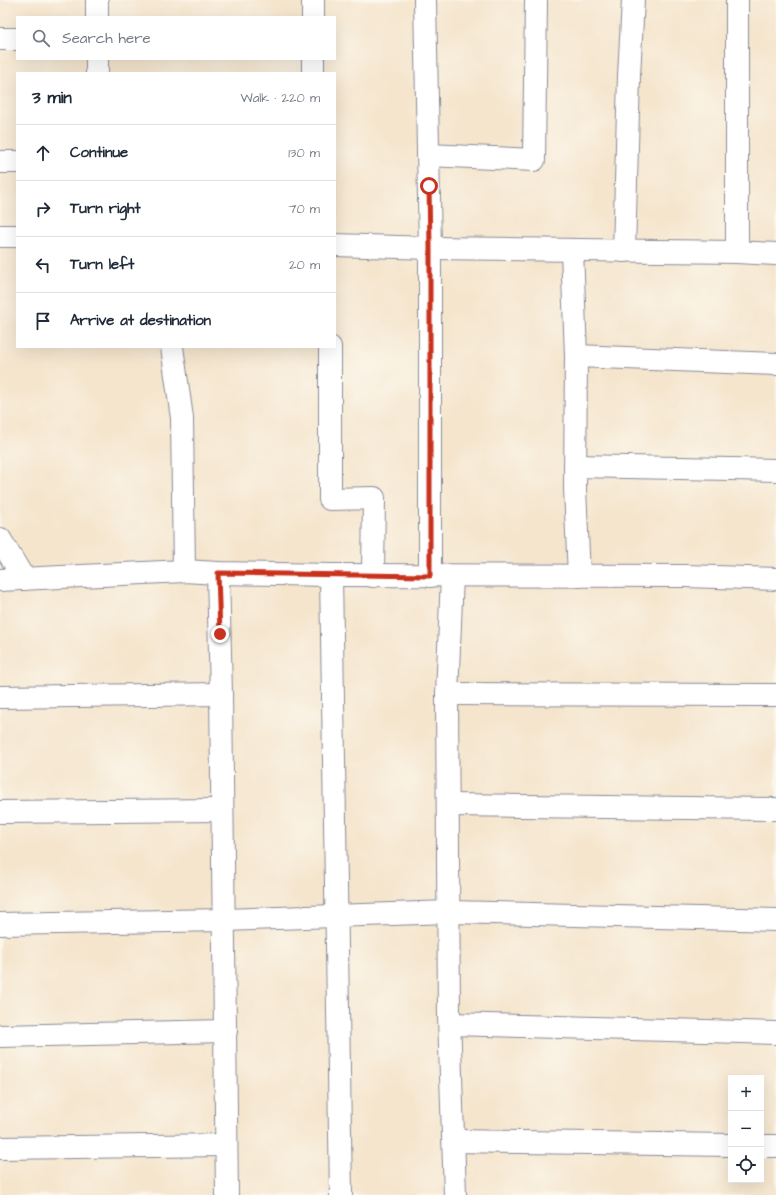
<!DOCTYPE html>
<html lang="en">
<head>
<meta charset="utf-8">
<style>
	:root { --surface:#fff; --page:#f2f2f3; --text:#1f2937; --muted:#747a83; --line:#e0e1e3 }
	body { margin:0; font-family:"Architects Daughter",sans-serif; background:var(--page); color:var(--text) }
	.controls { position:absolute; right:12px; bottom:12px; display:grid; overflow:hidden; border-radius:0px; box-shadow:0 4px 16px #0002 }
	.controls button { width:36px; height:36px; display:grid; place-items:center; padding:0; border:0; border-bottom:1px solid var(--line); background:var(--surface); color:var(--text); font:20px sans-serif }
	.stop { position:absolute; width:12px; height:12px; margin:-9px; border:3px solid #c8321e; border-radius:50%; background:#fff }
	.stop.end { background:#c8321e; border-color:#fff; box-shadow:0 1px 4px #0008 }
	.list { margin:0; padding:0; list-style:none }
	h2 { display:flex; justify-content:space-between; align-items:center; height:52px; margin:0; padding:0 16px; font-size:17px }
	h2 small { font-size:13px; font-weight:400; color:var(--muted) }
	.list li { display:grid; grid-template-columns:26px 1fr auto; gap:12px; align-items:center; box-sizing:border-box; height:56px; padding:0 16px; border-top:1px solid var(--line) }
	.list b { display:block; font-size:15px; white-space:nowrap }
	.list em { font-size:13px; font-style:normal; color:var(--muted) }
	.icon { flex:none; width:22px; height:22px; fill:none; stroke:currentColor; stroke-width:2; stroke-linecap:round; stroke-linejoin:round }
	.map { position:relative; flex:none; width:776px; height:1195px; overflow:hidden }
	.search { position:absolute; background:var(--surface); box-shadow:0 4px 16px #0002; left:16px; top:16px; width:320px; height:44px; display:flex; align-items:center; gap:10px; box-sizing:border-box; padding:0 14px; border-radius:0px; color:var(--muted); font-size:15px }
	.panel { position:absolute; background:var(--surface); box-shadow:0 4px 16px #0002; left:16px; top:72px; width:320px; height:276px; border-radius:0px }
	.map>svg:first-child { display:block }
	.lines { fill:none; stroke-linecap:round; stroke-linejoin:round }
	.street-casing { stroke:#888a96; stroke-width:24 }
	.secondary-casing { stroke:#888a96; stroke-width:24 }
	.street { stroke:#fff; stroke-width:22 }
	.secondary { stroke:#fff; stroke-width:22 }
	.route { stroke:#c8321e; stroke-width:5 }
</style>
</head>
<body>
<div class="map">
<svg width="776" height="1195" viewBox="0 0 776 1195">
	<rect width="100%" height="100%" fill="#fbf7ec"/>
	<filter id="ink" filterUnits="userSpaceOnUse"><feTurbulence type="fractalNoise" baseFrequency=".025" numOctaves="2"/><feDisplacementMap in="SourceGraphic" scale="8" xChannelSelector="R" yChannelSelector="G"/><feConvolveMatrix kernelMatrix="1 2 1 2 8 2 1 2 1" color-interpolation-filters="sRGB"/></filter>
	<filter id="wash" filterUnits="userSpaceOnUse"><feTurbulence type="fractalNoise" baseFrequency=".012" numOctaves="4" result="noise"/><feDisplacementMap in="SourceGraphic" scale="16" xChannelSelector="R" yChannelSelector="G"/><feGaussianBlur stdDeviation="0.9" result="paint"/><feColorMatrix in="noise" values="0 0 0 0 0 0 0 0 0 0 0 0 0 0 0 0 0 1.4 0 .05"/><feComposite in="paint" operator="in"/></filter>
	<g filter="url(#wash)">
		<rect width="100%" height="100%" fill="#f5e5cd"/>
	</g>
	<g filter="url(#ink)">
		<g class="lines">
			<defs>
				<g id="street">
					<path d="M97 0V17"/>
					<path d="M313 0V17"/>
					<path d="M425 0 430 248V576"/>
					<path d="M737 0V252"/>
					<path d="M0 39H17"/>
					<path d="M97 59V73"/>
					<path d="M313 59V73"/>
					<path d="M428 155 534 160 536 0"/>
					<path d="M0 162H17"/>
					<path d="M0 236H17"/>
					<path d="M335 245 430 248 737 252 776 254"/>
					<path d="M572 250 576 356 575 488 579 576"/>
					<path d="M624 251 629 76 633 0"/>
					<path d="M172 347 182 418 184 571"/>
					<path d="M330 347V499L374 498 373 576"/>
					<path d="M576 356 776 364"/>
					<path d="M575 466 776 470"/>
					<path d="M0 539 24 579"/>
					<path d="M218 573 221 694 227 1195"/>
					<path d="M452 576 447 694 449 1016 455 1195"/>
					<path d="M0 580 184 571 218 573 331 575 686 576 776 579"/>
					<path d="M447 694 776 695"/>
					<path d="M0 697 221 694"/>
					<path d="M448 805 776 809"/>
					<path d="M0 812 222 810"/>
					<path d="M0 924 224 920 449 912 776 920"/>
					<path d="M450 1024 776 1033"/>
					<path d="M0 1036 226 1031"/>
					<path d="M454 1141 731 1145"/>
					<path d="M761 1146H776"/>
					<path d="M0 1148 226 1145"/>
				</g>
				<path id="secondary" d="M331 575 341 1195"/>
			</defs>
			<!-- street casing -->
			<use href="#street" class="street-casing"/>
			<!-- secondary casing -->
			<use href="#secondary" class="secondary-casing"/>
			<!-- street -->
			<use href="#street" class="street"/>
			<!-- secondary -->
			<use href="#secondary" class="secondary"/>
		</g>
	</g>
	<g class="lines" filter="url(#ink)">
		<!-- route -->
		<path class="route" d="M220 634 218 573 430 576V248L429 186"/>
	</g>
</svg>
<div class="controls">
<button>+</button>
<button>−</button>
<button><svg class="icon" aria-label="locate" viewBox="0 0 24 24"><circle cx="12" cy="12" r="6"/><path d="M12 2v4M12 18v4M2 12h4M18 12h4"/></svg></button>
</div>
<div class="stop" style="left:429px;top:186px"></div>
<div class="stop end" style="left:220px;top:634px"></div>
<div class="search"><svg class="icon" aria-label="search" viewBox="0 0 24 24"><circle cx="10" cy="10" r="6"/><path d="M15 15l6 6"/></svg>Search here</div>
<section class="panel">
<h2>3 min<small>Walk · 220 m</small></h2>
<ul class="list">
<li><svg class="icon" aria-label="ahead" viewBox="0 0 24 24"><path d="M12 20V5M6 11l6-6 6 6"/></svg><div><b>Continue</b></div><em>130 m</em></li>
<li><svg class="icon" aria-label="right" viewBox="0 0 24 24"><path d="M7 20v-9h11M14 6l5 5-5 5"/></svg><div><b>Turn right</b></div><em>70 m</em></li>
<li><svg class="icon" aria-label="left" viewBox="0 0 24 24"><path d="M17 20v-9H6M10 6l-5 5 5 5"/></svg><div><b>Turn left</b></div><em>20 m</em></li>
<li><svg class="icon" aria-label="arrive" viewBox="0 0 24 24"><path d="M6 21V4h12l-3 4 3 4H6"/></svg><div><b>Arrive at destination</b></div></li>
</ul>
</section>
</div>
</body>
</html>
